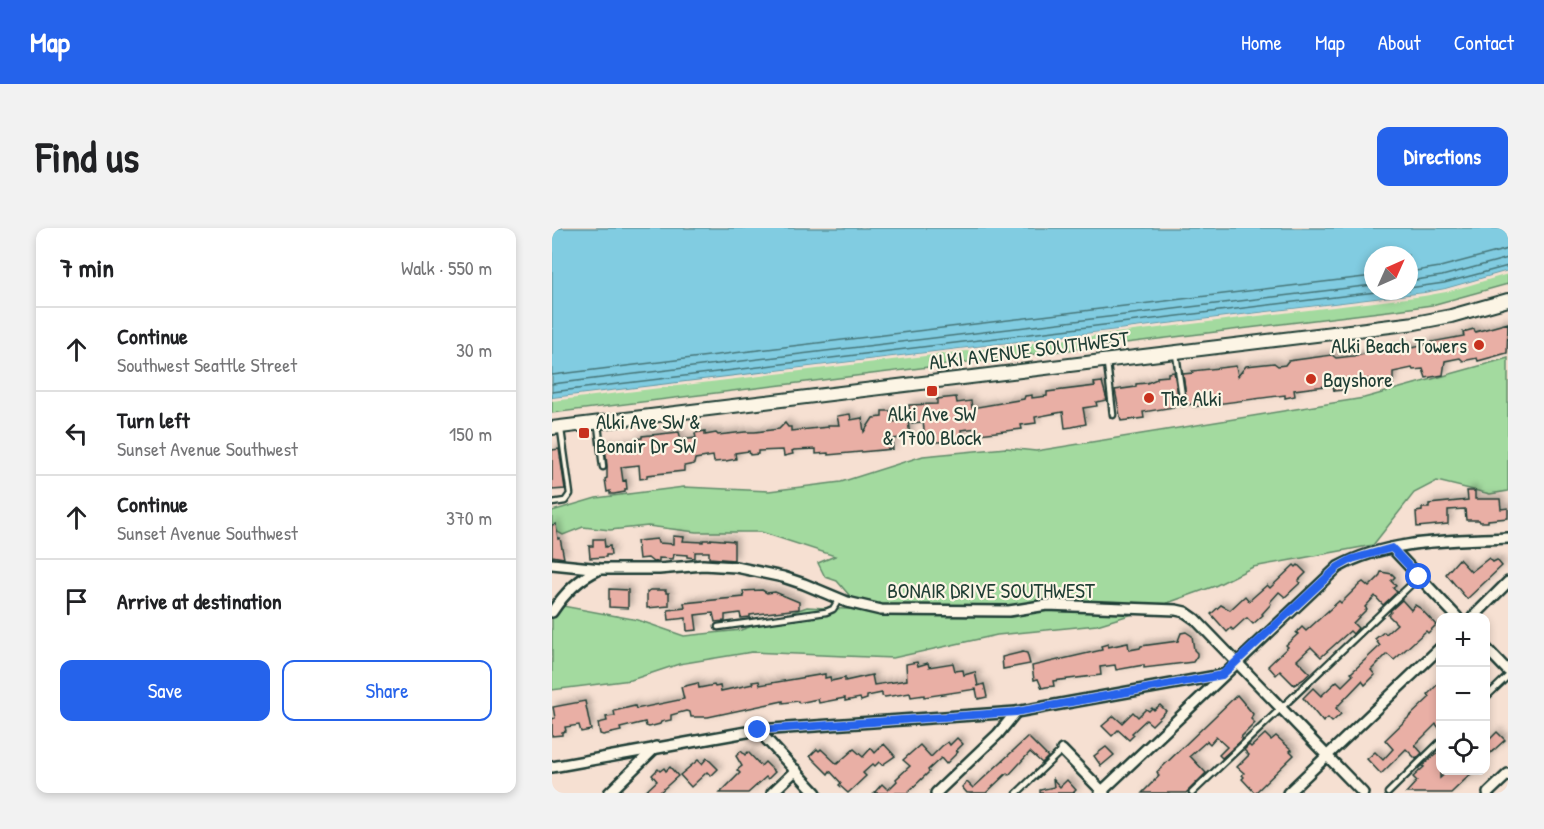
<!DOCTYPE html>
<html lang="en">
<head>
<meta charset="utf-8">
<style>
	:root { --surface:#fff; --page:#f2f2f2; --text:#202124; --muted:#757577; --line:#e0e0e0; --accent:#2563eb }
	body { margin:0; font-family:"Patrick Hand",sans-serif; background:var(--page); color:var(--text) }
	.controls { position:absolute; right:18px; bottom:18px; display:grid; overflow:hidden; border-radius:12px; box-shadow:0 3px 9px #0003 }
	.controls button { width:54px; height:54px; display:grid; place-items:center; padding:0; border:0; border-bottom:2px solid var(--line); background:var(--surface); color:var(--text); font:30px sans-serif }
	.compass { position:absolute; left:812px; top:18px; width:54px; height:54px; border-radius:50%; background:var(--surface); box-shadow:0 3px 9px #0003; rotate:45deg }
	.stop { position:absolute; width:18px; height:18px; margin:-14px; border:4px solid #2563eb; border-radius:50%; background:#fff }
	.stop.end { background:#2563eb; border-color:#fff; box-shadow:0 2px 6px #0008 }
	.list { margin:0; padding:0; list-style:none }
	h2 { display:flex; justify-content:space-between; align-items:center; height:78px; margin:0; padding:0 24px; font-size:26px }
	h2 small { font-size:20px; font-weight:400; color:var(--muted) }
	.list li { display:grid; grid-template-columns:39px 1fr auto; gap:18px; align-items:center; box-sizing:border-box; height:84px; padding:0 24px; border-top:2px solid var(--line) }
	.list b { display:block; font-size:22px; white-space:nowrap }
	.list p { margin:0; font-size:20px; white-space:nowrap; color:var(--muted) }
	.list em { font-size:20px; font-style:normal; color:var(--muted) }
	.actions { display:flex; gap:12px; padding:18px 24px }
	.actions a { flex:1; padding:14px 0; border:2px solid var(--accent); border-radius:12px; text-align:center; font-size:21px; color:var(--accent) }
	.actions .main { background:var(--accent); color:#fff }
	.icon { flex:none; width:33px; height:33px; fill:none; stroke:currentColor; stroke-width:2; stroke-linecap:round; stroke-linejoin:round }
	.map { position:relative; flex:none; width:956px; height:565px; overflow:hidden; border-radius:12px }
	header { display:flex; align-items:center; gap:36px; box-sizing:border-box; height:84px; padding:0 30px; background:var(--accent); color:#fff }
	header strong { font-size:28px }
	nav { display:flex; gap:33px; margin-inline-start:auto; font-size:21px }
	.intro { display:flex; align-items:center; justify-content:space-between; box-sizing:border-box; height:144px; padding:0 36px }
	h1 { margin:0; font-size:42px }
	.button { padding:15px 27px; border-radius:12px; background:var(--accent); color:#fff; font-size:21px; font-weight:700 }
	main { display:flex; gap:36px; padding:0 36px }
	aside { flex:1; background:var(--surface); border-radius:12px; box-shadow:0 3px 9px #0003 }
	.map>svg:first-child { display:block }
	.green { fill:#a3da9f; stroke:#618c6a; stroke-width:1.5 }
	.water { fill:#81cce1; stroke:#5a939c; stroke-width:1.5; fill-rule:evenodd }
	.pier { fill:#f6e0d2 }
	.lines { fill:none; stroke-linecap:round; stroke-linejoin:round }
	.shore { stroke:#467679; stroke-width:1.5 }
	.building { fill:#e9afa5; stroke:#1f3d34; stroke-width:1.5; filter:url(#shadow) }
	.lane-casing { stroke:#1f3d34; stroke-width:9 }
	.street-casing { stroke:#1f3d34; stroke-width:14 }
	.secondary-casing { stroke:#1f3d34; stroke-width:16 }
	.lane { stroke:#fcf5e5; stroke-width:4.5 }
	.street { stroke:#fcf5e5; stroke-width:9 }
	.secondary { stroke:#fcf5e5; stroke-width:12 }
	.route { stroke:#2563eb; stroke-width:8 }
	.poi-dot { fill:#c8321e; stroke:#fcf5e5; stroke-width:2 }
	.labels { text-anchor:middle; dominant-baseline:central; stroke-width:4.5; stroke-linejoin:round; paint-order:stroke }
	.poi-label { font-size:21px; fill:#1f3d34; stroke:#fcf5e5; text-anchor:start }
	.street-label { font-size:21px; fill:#1f3d34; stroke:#fcf5e5 }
</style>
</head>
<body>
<header>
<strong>Map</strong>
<nav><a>Home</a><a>Map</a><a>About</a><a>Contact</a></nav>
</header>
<div class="intro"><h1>Find us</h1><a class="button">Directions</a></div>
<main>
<aside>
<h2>7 min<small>Walk · 550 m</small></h2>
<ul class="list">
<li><svg class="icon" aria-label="ahead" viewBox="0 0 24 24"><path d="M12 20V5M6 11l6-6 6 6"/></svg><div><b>Continue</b><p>Southwest Seattle Street</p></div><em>30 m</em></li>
<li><svg class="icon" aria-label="left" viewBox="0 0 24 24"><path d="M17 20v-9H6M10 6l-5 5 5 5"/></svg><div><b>Turn left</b><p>Sunset Avenue Southwest</p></div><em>150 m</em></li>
<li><svg class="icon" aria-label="ahead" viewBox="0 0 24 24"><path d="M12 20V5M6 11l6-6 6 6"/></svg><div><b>Continue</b><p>Sunset Avenue Southwest</p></div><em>370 m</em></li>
<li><svg class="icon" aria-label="arrive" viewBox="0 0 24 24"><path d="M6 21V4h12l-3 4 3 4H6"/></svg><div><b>Arrive at destination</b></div></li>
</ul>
<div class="actions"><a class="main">Save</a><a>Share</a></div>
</aside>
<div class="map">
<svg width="956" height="565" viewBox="0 0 956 565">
	<defs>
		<filter id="shadow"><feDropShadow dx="3.5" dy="-3.5" stdDeviation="3" flood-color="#0004"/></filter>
	</defs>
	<rect width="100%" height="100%" fill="#f6e0d2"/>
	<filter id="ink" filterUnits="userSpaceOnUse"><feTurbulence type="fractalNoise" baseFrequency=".0167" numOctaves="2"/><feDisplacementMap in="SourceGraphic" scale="12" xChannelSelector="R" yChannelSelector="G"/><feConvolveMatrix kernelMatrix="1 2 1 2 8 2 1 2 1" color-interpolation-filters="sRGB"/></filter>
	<g filter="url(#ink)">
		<!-- green -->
		<g class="green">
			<path d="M956 43V56L880 77 844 82 0 185V170L872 65Z"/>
			<path d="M956 130V263L938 266 885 253 862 265 821 317 701 339 663 358 607 378 545 397 445 407 341 430 200 424 127 436 79 452 0 462V387L11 378 86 392 132 408 189 402 255 379 310 382 285 353 273 349 266 335 283 328 209 304H144L96 298 58 302 31 299 11 307 0 301V283L44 270 132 259 217 263 289 254 371 228 454 220 484 223 812 170Z"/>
		</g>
		<!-- water -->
		<path class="water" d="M0 0H956V43L893 61 872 65 0 170ZM821 27H857V63H821Z"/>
		<!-- pier -->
		<path class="pier" d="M956 43V46L894 64 872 68 0 173V170L872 65 893 61Z"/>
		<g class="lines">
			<!-- shore -->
			<g class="shore">
				<path d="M857 44 888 39 956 21"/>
				<path d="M857 53 890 48 956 30"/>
				<path d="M857 60 892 55 956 38"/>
				<path d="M0 147 821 48"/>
				<path d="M0 156 821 57"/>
				<path d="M0 164 832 63"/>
			</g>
		</g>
		<!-- building -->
		<g class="building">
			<path d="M956 95 955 125 926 133 925 130 911 133 908 130 893 133 891 147 874 150 871 141 861 142 860 140 841 144V156L819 159 816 151 801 153 802 157 791 158V162L782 163 781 157 742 162 743 168 733 170V167L641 179V176L635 177 631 146 641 145 640 143 684 138 686 148 694 138 722 135 726 138 733 137 736 133 780 127 784 130 801 128 813 126V124L843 120 850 117V119L859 118 860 120 874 117V115L912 108 911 104 922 101 923 104Z"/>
			<path d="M622 144 628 178 591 184 592 190 569 193 563 162 584 159V156L595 155 605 151V149L616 148V145Z"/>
			<path d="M550 154 555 172 544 174 545 178 531 180 534 196 520 199 513 200 511 184 483 189 484 195 469 197 470 201 427 206 426 200 409 202 411 212 374 215 371 194 359 195 357 177 385 176V171L404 169 405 175 419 173 420 180 472 171 473 168 480 167V170L495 168V164L543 158 542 155Z"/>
			<path d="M330 183H339L341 194 356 192 358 209 340 211 341 221 276 227V225L264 226V221L242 222 240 223 241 226 232 228 231 222 206 223V226L198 227 197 223 183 225 184 231 174 233 162 234 161 228 143 231 142 236 132 238V243L95 247V250L88 251 87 237 69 239 71 253 74 252 75 261H73V264L62 266H58V263L55 264 53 251 55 250V238L53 217 85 215 84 211 90 210V208L127 204 129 212 144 210 143 205 153 203V207L164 205 166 207 193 204H203L227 201 233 195 236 199H239V203L276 199V197H287L285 188 298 186 299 192 310 190 312 204 321 190 330 189Z"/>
			<path d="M7 221 13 261 0 262V222Z"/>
			<path d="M915 263H923V271H948L949 281 956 280V290L936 292V294H928L927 292H914L913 281 896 282V296L865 299 864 284 870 283V280H877V276L916 272Z"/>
			<path d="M4 296 6 311 8 310 12 330 0 328V297Z"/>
			<path d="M121 308 132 309 131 313 151 314V312H160L158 311 182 313V332L157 330V324H143V330L135 329V327L122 326 121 331 107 330V333L101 334 96 330 87 331 85 313 105 311 106 315 121 316Z"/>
			<path d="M41 311H52L53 319 58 318 59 327H54V329L38 330 37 318H41Z"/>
			<path d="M937 330 941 334 945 332 950 338 915 371 894 346 907 331 919 344Z"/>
			<path d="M742 337 744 339 746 337 754 345 746 353 748 355 733 369 727 364 718 374 719 376 710 386 711 387 701 396 695 390 693 391 681 402 679 400 675 404 659 386 669 377 678 382 693 368 697 373 715 357 718 360Z"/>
			<path d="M829 344 840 346 843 349 839 353 844 358 841 360 845 364 831 377 823 368 813 379 815 381 801 395 806 400 801 406 798 403 769 429 759 419 745 432 758 445 752 451 742 457 728 443 724 447 716 438 736 419 734 417 746 406 744 405 750 399 754 403 787 373 789 375 808 356 811 354 817 359 827 349Z"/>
			<path d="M57 361 76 362V380L57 379Z"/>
			<path d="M98 362H114V365H117V378L95 380V364Z"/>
			<path d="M210 362 215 365 223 364 247 374V381L198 387V389L189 390 188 385 173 387V393L163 394 161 385 143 387 145 402 135 403 134 390 117 392 116 382 133 380 132 375 192 369 191 363Z"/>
			<path d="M850 372 859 382 863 377 868 380 884 397 876 405 874 403 842 432 835 426 819 442 823 447 813 457 810 453 784 480 789 486 780 494 776 490 771 494 751 470 761 460 769 468 785 453 790 458 801 447 799 445 828 418 823 411 832 404 834 406 845 396 836 387 839 384 838 383Z"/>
			<path d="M634 404 640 408 642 422 645 425V428L641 434 592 440V437L564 442 563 437 548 439 549 447 501 453 502 458 494 459 490 460 486 451 482 452 480 438 550 422 549 418 556 416V419L576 415 577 422 588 420 589 418 626 413 629 405Z"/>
			<path d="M471 424 475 425 478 436 451 441 450 429Z"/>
			<path d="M365 434 366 438 376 435 377 439 401 435 403 443 411 442 412 447 423 444 426 458 432 456 435 469 426 471 424 461 372 469V467L359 469 358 465 333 469 330 468V465L315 468V471L309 473 308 470 293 473V470L267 475 266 471 247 475 246 473 231 475V473L156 489H139L138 484 134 483 119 487V492L109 494 108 496 97 499 94 498 93 494 68 500 69 503 51 507 48 506 46 495 55 493 54 489 63 488 62 483 83 478 84 481 132 471 129 459 146 455 147 460 162 457 163 459 168 458 169 463 201 456 200 454 207 453 208 457 273 446V450L278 449 279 453 293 450V453L320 447 322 457 355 452 354 436Z"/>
			<path d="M888 454V501L884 496 863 517 870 525 864 531 854 521 829 546 815 531 823 524 831 532 841 521 833 512 878 469 876 466Z"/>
			<path d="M685 467 701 486 699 491 703 495 689 509 691 511 670 530 667 527 675 519 664 509 658 516 655 513 638 528 654 545 634 565H590L607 548 605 544Z"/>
			<path d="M33 473 39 502 29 504 27 497 13 499 14 503 10 504V507L0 508V491L3 490 1 479Z"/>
			<path d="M608 477 614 483 600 497 594 492 580 505 582 507 577 512 566 502 560 508 550 498 562 488 570 495 581 484 586 489 594 481 597 483 600 480 602 482Z"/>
			<path d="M945 504 953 512 933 530V516Z"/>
			<path d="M713 506 719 512 724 508 740 522 738 523 742 527 703 565 690 551 692 549 690 547 692 545 685 539 697 527 692 522 697 517 699 519Z"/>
			<path d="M476 509 496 529 490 535 478 524 457 547 455 545 434 565H415L410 559 415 554 421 560Z"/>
			<path d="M405 510 411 516 404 523 406 524 394 536 389 530 376 542 377 544 355 565H322L330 556 336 562 345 553 344 551 358 538 351 532 368 517 379 529 390 518 396 514 398 517Z"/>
			<path d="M332 516 343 528 330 537 327 534 323 538 321 536 311 545 314 548 296 565 287 557 289 555 278 543 276 546 258 528 265 521 267 523 269 521 285 536 302 521 311 529 319 520 323 525Z"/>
			<path d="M554 519 562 527 549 538 542 528Z"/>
			<path d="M189 523 193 527 196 524 209 538 213 534 223 544 216 551 214 549 196 565H168L188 545 185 542 190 538 184 528Z"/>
			<path d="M888 523V550L896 543H922L899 565H854L865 553 861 549 872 539 870 538Z"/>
			<path d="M155 530 166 541 159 548 155 544 139 559 128 547 146 532 150 536Z"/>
			<path d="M118 539 126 548 107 565H92L105 553 100 547 106 541 108 543 112 540 114 543Z"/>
			<path d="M501 551 508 559 515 552 524 562 521 565H488V562L502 559Z"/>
		</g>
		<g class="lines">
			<defs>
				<g id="lane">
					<path d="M624 126 631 175"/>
					<path d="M555 135 561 187"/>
					<path d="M46 197 51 239"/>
					<path d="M0 275 13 273 18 266 9 202"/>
					<path d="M166 399 274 384 281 381 287 371"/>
					<path d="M933 470 956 448"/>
					<path d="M465 565 510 522"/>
					<path d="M640 565 867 349"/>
					<path d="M836 565 888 514"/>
				</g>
				<g id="street">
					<path d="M840 320 905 389"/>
					<path d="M0 336 49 341H107L151 337 184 339 231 349 252 356 295 374 329 382 457 383 495 377 624 382 633 384 643 391 811 565"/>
					<path d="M0 384C12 366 26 351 46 342"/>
					<path d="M921 389 956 354"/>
					<path d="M933 419 956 443"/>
					<path d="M206 502 264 565"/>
					<path d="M510 522 552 565"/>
					<path d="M0 539 206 502 464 484 670 447"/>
					<path d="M57 565 104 519"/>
					<path d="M220 565 244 542"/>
					<path d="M384 565 446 506 464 484"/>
					<path d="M548 565 786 339C837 311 899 313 956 310"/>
					<path d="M736 565 888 420"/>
					<path d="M936 565 956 546"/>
				</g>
				<path id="secondary" d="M0 200 863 95 899 88 956 72"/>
			</defs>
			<!-- lane casing -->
			<use href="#lane" class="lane-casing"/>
			<!-- street casing -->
			<use href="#street" class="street-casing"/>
			<!-- secondary casing -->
			<use href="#secondary" class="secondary-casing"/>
			<!-- lane -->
			<use href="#lane" class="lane"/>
			<!-- street -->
			<use href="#street" class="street"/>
			<!-- secondary -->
			<use href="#secondary" class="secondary"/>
		</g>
	</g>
	<g class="lines" filter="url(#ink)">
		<!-- route -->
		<path class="route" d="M206 502 464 484 670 447 786 339 800 331 840 320 867 349"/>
	</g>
	<!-- markers -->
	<g class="poi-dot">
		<circle cx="927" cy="117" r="6"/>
		<circle cx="759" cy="151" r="6"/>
		<rect x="374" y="157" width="12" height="12" rx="3"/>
		<circle cx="597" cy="170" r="6"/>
		<rect x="26" y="199" width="12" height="12" rx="3"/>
	</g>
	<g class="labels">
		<!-- poi labels -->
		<g class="poi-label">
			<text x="915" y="117" text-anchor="end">Alki Beach Towers</text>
			<text x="771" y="151">Bayshore</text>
			<text x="609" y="170">The Alki</text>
			<text x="380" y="185" text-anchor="middle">Alki Ave SW<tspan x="380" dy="24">&amp; 1700 Block</tspan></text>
			<text x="44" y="193">Alki Ave SW &amp;<tspan x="44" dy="24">Bonair Dr SW</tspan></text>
		</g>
		<!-- street labels -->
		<g class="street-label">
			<text transform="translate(477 122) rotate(-7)">ALKI AVENUE SOUTHWEST</text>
			<text x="439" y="362">BONAIR DRIVE SOUTHWEST</text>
		</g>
	</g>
</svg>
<div class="controls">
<button>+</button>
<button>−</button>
<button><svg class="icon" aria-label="locate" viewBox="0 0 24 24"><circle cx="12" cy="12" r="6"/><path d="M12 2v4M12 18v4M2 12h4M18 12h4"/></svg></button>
</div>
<svg class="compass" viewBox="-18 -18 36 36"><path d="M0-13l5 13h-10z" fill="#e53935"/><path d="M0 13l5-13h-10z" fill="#757577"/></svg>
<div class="stop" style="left:867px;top:349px"></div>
<div class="stop end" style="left:206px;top:502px"></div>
</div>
</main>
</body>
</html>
